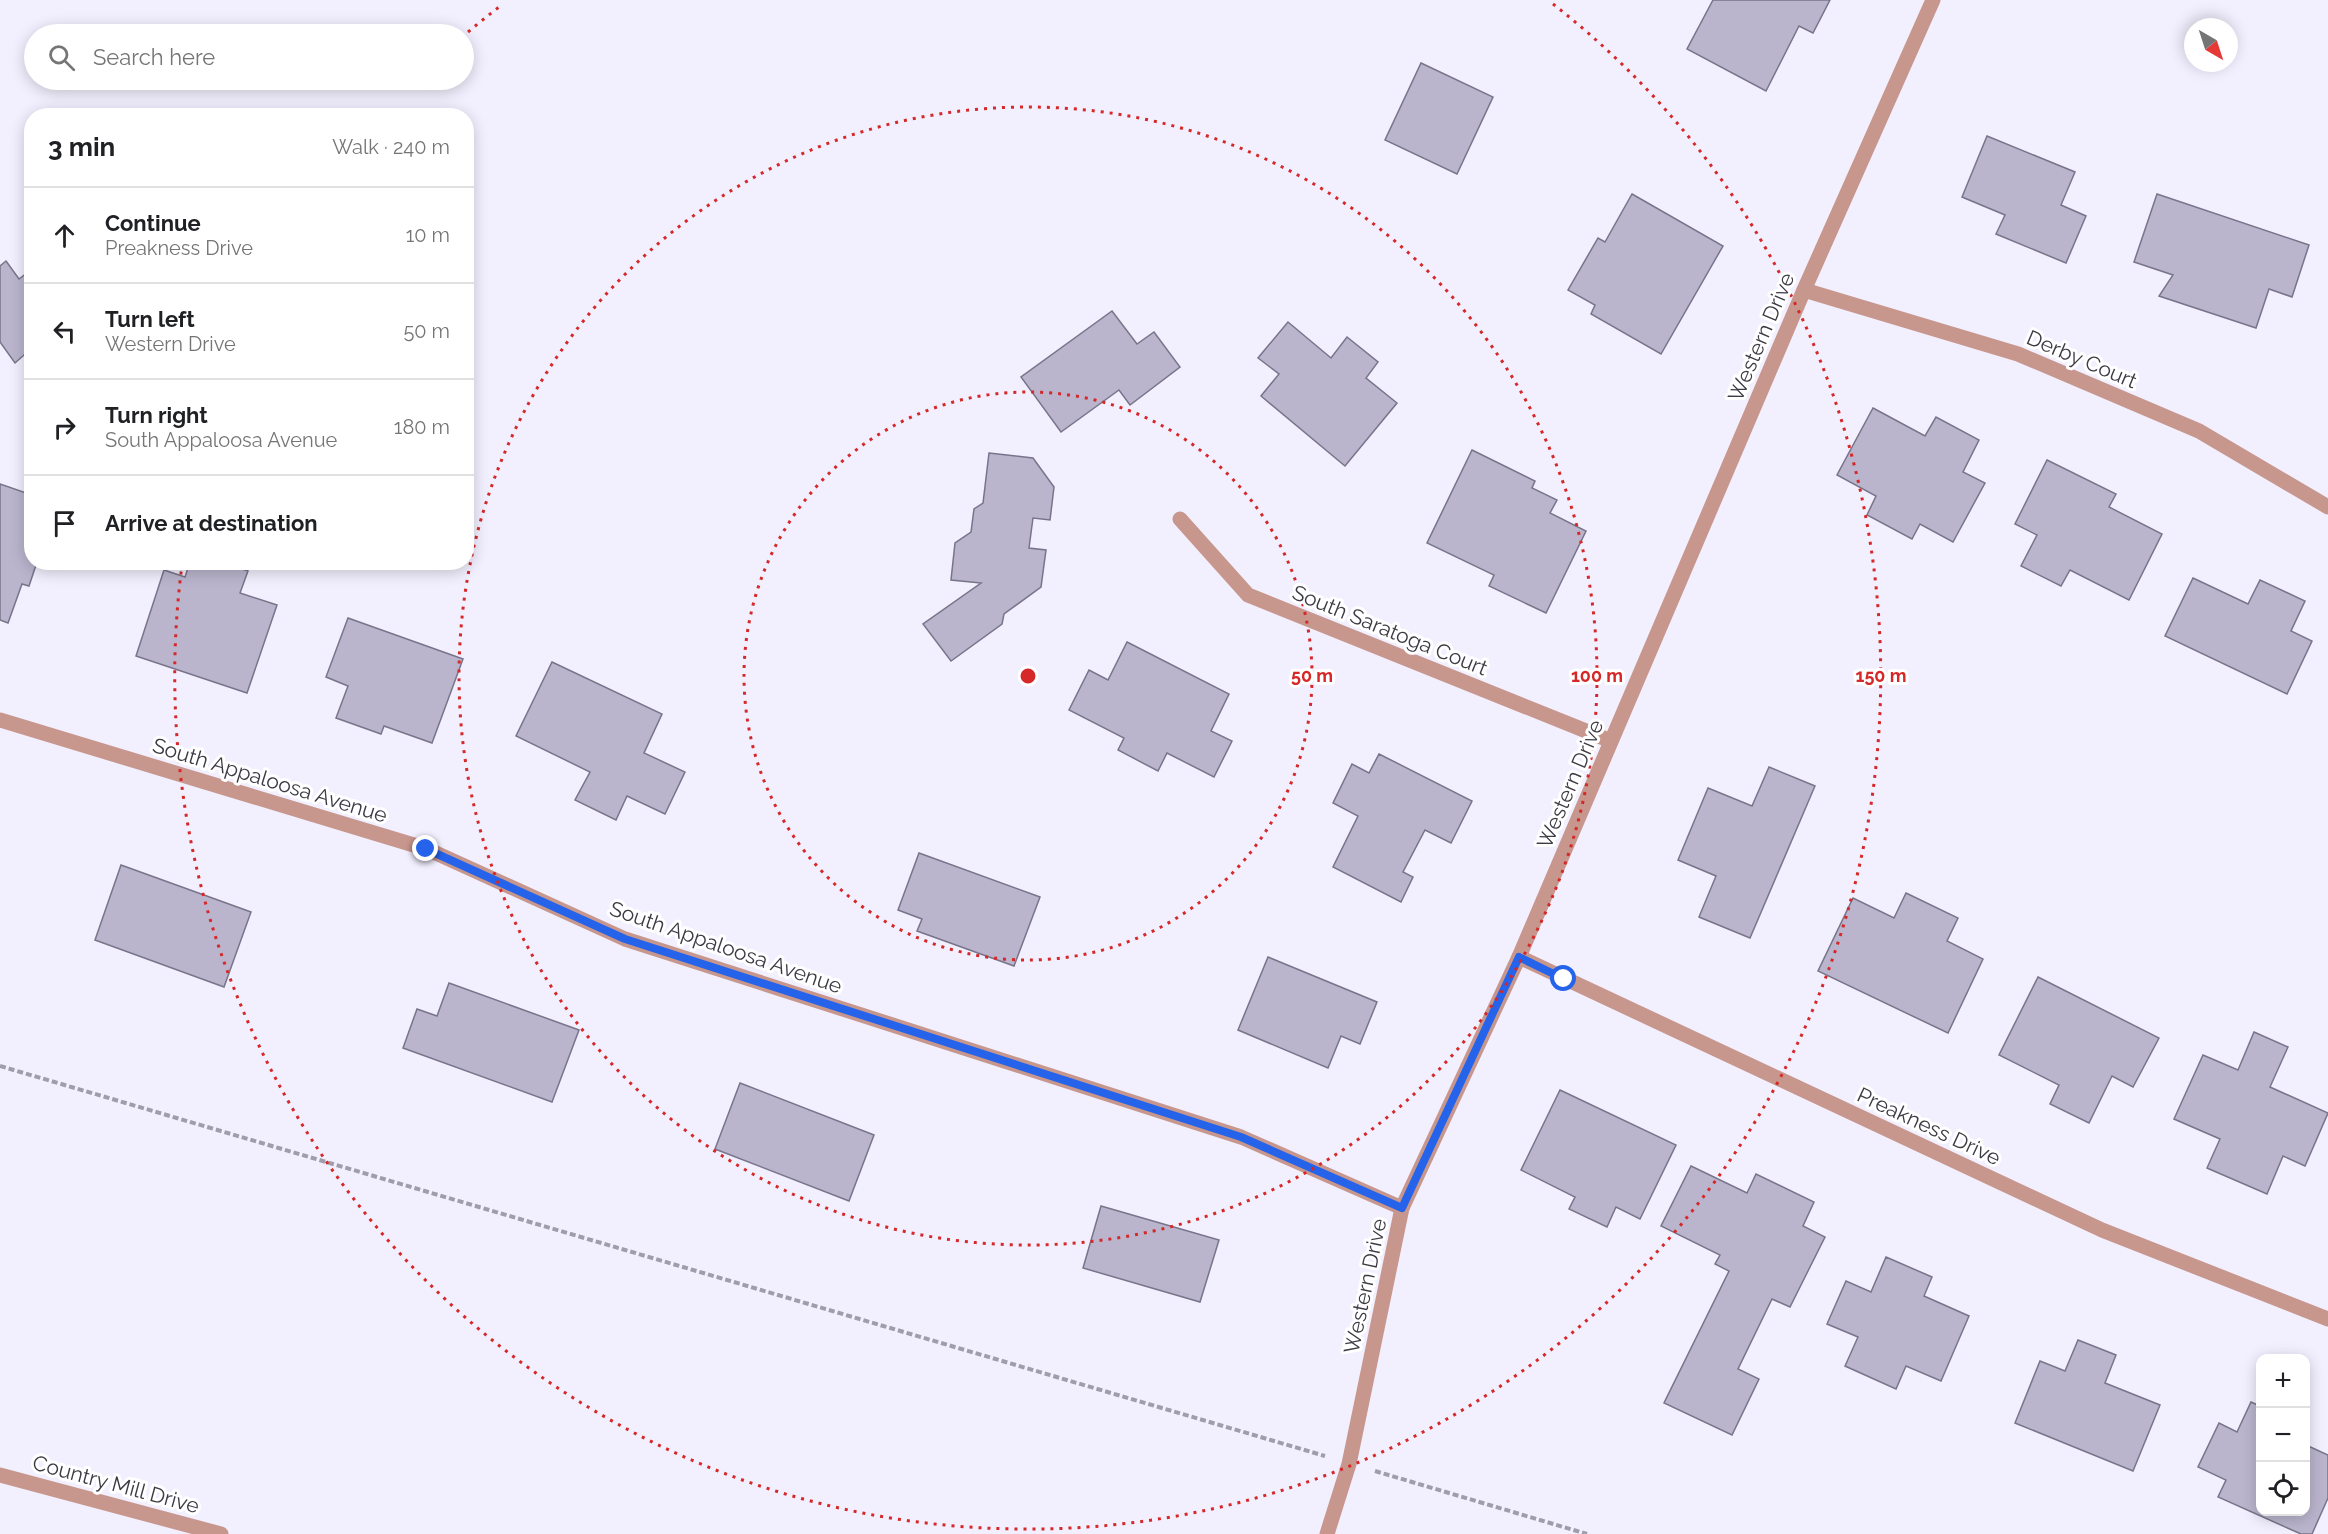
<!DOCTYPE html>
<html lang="en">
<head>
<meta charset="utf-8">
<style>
	:root { --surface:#fff; --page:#f2f2f2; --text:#202124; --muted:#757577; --line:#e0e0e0 }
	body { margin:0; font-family:Raleway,sans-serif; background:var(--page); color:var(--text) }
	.controls { position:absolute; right:18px; bottom:18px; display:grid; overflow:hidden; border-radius:12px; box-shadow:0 3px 15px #0003 }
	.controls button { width:54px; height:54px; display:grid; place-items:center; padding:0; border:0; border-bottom:2px solid var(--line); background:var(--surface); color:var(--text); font:30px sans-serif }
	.compass { position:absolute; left:2184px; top:18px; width:54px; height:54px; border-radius:50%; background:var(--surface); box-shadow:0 3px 15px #0003; rotate:141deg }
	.stop { position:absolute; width:18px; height:18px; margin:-14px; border:4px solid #2563eb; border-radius:50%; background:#fff }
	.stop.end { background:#2563eb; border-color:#fff; box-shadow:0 2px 6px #0008 }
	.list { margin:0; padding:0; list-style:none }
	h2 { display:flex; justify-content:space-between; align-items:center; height:78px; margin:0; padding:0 24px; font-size:26px }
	h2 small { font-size:20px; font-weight:400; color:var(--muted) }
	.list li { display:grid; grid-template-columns:39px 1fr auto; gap:18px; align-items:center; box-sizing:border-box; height:96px; padding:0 24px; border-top:2px solid var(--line) }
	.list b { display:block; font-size:22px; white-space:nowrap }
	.list p { margin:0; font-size:20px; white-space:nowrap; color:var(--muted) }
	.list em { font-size:20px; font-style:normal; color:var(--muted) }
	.icon { flex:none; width:33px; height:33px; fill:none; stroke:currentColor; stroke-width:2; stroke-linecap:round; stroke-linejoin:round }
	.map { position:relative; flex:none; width:2328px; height:1534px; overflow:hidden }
	.search { position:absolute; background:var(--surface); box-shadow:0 3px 15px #0003; left:24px; top:24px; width:450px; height:66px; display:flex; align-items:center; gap:15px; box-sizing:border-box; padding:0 21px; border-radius:33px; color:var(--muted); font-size:22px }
	.panel { position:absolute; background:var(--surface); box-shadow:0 3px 15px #0003; left:24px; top:108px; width:450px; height:462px; border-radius:24px }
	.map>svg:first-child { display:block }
	.building { fill:#bab5cd; stroke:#78748a; stroke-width:1.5 }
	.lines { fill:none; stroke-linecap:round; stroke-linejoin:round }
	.path { stroke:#9f9da9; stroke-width:4; stroke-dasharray:6 3; stroke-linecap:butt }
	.minor { stroke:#c7968d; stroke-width:15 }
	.route { stroke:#2563eb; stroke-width:8 }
	.ring { fill:none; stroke:#d62828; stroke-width:3; stroke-dasharray:3 6 }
	.labels { text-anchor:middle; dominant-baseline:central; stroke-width:6; stroke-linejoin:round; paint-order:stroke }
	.street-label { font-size:21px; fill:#3c3a43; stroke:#fff }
	.centre { fill:#d62828; stroke:#fff; stroke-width:3 }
	.ring-label { font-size:18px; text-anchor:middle; font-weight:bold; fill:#d62828; stroke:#fff; stroke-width:6; stroke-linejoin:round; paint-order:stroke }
</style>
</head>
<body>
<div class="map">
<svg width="2328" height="1534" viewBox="0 0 2328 1534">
	<rect width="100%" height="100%" fill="#f2effe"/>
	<!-- building -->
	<g class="building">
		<path d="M1713 0H1830L1813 33 1799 26 1766 91 1687 49Z"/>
		<path d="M1421 63 1493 97 1457 174 1385 140Z"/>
		<path d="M1987 136 2075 172 2061 205 2086 216 2066 263 1996 234 2005 215 1962 197Z"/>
		<path d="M1632 194 1723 246 1661 354 1591 314 1595 305 1568 290 1598 238 1605 242Z"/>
		<path d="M2157 194 2309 245 2292 297 2269 289 2256 328 2159 296 2173 275 2134 262Z"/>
		<path d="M6 261 19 279 32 269V365L24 355 15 363 0 342V266Z"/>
		<path d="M1112 311 1137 344 1154 332 1180 367 1130 405 1119 390 1061 432 1021 377Z"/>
		<path d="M1288 322 1331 358 1347 337 1378 362 1366 378 1397 403 1345 466 1261 396 1279 374 1258 358Z"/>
		<path d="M1873 408 1925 436 1936 417 1979 440 1963 472 1985 483 1953 542 1920 524 1912 539 1867 515 1876 496 1837 475Z"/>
		<path d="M1472 450 1535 481 1532 488 1557 500 1550 513 1586 531 1546 613 1489 586 1494 575 1427 543Z"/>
		<path d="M989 453 1033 458 1054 487 1050 520 1033 518 1029 548 1046 550 1041 587 1004 614 1002 624 951 661 923 624 981 583 951 580 955 543 971 532 974 509 983 503Z"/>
		<path d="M2047 460 2116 494 2109 507 2162 534 2129 600 2070 570 2061 586 2021 566 2037 535 2015 524Z"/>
		<path d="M0 484 32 495V562H37L29 586 22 584 8 623 0 620Z"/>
		<path d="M190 562H222L248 571 240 593 277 605 247 693 136 656 164 570 185 577Z"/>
		<path d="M2193 578 2248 604 2260 580 2305 601 2291 631 2312 641 2287 694 2165 636Z"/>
		<path d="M348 618 463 659 432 743 384 726 381 734 336 718 348 686 326 677Z"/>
		<path d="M1127 642 1229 694 1211 731 1232 741 1214 777 1167 753 1158 771 1118 750 1124 738 1069 710 1089 670 1108 680Z"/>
		<path d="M552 662 662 714 644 753 685 772 665 814 627 796 616 820 575 800 590 772 516 736Z"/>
		<path d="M1379 754 1472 801 1451 843 1425 830 1403 872 1413 877 1401 902 1333 867 1358 816 1333 803 1352 764 1369 773Z"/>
		<path d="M1769 767 1815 786 1750 938 1699 917 1716 876 1678 860 1708 788 1752 806Z"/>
		<path d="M919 853 1040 897 1014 966 917 931 922 919 898 910Z"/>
		<path d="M121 865 251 912 224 987 95 940Z"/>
		<path d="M1906 893 1958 918 1947 941 1983 959 1948 1033 1818 971 1853 898 1894 918Z"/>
		<path d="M1268 957 1377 1002 1360 1044 1341 1036 1328 1068 1238 1030Z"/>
		<path d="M2038 977 2159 1038 2133 1087 2112 1076 2089 1123 2050 1104 2059 1085 1999 1055Z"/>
		<path d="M449 983 579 1030 552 1102 403 1048 417 1009 437 1016Z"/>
		<path d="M2254 1032 2288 1047 2270 1087 2328 1113 2305 1166 2283 1156 2267 1194 2207 1168 2220 1139 2174 1119 2203 1055 2238 1070Z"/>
		<path d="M740 1083 874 1135 849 1201 715 1149Z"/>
		<path d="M1560 1090 1676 1145 1640 1219 1616 1207 1607 1227 1569 1209 1575 1197 1521 1170Z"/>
		<path d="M1691 1166 1747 1193 1756 1174 1814 1202 1803 1226 1825 1237 1790 1307 1772 1299 1738 1369 1759 1379 1732 1435 1664 1403 1729 1271 1715 1264 1720 1255 1661 1226Z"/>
		<path d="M1101 1206 1219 1240 1200 1302 1083 1268Z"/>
		<path d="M1886 1257 1932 1277 1924 1296 1969 1316 1941 1381 1906 1366 1896 1389 1845 1366 1858 1337 1827 1324 1846 1281 1871 1292Z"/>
		<path d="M2078 1340 2116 1355 2105 1383 2160 1405 2133 1471 2015 1423 2040 1361 2065 1371Z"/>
		<path d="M2251 1402 2260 1406V1512H2306V1445L2328 1455V1498L2312 1534H2301L2218 1497 2226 1480 2198 1467 2219 1423 2237 1432Z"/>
	</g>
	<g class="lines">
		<!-- path -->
		<g class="path">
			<path d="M0 1066 1325 1456"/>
			<path d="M1375 1471 1587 1534"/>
		</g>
		<!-- minor -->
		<g class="minor">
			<path d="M1804 290 2018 354 2199 431 2328 507"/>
			<path d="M1180 519 1248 595 1611 741"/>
			<path d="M0 720 427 849 625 939 1241 1137 1402 1208"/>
			<path d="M1519 957 2102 1230 2328 1319"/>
			<path d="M0 1475 221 1534"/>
			<path d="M1327 1534 1349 1464 1402 1208 1519 957 1804 290 1933 0"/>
		</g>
	</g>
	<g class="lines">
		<!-- route -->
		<path class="route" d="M426 849 625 939 1241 1137 1402 1208 1519 957 1564 979"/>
	</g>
	<!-- distance rings -->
	<g class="ring">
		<circle cx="1028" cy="676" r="284"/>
		<circle cx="1028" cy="676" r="569"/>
		<path d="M468 32A853 853 0 0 1 503 4M1553 4A853 853 0 1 1 182 565"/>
	</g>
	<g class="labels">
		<!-- street labels -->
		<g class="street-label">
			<text transform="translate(1761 337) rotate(-67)">Western Drive</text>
			<text transform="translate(2082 359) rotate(23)">Derby Court</text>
			<text transform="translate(1390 630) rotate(22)">South Saratoga Court</text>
			<text transform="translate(270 780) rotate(17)">South Appaloosa Avenue</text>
			<text transform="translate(1570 784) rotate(-67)">Western Drive</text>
			<text transform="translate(726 947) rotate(19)">South Appaloosa Avenue</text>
			<text transform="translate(1929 1126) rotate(25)">Preakness Drive</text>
			<text transform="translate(1365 1286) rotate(-78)">Western Drive</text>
			<text transform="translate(116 1484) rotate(15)">Country Mill Drive</text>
		</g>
	</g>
	<circle cx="1028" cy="676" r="9" class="centre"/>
	<g class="ring-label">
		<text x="1312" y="682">50 m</text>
		<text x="1597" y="682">100 m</text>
		<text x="1881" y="682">150 m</text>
	</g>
</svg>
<div class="controls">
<button>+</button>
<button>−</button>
<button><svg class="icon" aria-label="locate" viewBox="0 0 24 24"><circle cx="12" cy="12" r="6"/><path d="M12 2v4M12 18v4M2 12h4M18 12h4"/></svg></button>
</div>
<svg class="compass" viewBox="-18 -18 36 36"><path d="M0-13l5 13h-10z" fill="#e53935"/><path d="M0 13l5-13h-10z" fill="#757577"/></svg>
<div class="stop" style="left:1564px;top:979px"></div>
<div class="stop end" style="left:426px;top:849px"></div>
<div class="search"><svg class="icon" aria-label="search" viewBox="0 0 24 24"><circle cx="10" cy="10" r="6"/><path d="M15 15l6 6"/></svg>Search here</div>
<section class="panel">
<h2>3 min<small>Walk · 240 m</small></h2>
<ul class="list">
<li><svg class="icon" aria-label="ahead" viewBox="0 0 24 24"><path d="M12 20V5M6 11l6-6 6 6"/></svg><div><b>Continue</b><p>Preakness Drive</p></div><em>10 m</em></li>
<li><svg class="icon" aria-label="left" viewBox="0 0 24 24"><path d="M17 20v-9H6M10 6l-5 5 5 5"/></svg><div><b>Turn left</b><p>Western Drive</p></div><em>50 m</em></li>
<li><svg class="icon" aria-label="right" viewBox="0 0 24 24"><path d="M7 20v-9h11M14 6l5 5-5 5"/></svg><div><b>Turn right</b><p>South Appaloosa Avenue</p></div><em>180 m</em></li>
<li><svg class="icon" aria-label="arrive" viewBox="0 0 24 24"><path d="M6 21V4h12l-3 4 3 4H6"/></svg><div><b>Arrive at destination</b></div></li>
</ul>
</section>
</div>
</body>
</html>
